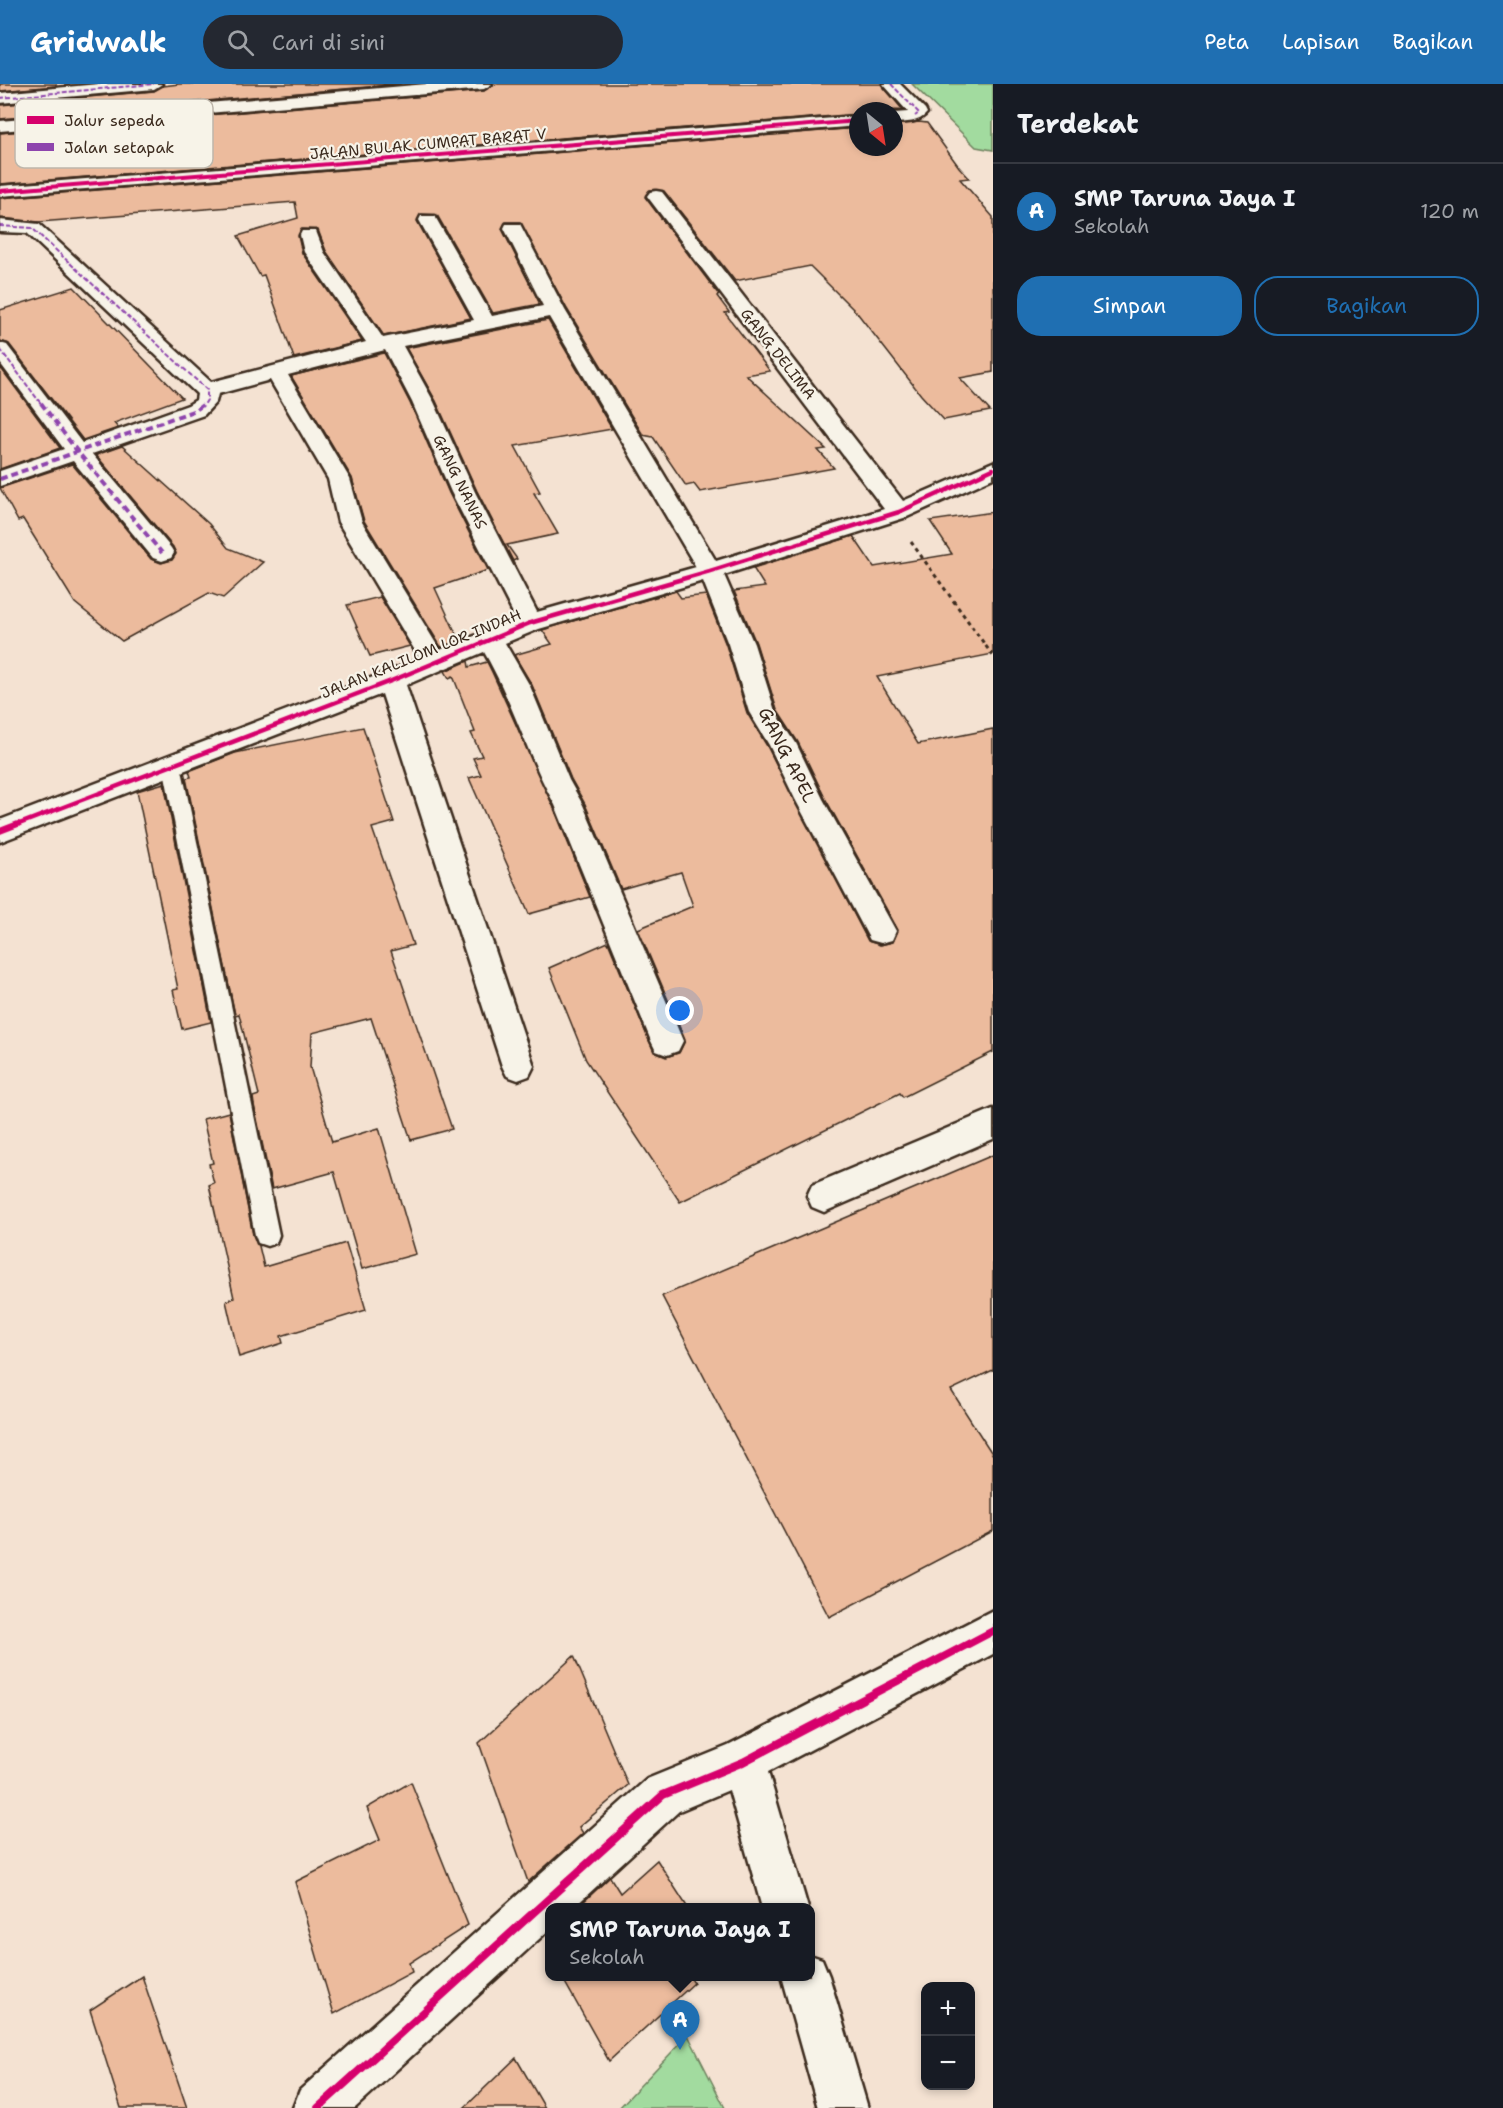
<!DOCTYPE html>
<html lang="id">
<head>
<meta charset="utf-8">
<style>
	:root { --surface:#171b24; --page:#242831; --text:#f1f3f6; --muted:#9ea1a6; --line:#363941; --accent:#1f6fb2 }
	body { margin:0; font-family:"Shantell Sans",sans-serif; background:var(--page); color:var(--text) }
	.controls { position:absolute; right:18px; bottom:18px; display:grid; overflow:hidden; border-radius:12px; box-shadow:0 3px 9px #0003 }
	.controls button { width:54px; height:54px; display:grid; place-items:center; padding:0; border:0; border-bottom:2px solid var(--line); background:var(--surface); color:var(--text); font:30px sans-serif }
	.compass { position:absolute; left:849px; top:18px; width:54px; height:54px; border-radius:50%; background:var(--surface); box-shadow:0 3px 9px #0003; rotate:150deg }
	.you { position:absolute; left:680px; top:927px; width:21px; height:21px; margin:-15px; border:4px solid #fff; border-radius:50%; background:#1a73e8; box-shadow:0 0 0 9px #1a73e833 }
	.badge { display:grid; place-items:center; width:39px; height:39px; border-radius:50%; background:var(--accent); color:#fff; font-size:20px; font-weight:700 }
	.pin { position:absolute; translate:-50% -50px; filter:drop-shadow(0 2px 3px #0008) }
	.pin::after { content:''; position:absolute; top:32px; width:21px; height:18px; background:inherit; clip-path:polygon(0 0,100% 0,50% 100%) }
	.popup { position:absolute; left:545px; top:1819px; width:270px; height:78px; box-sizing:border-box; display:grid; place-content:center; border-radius:12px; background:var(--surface); filter:drop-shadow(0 2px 4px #0005); font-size:20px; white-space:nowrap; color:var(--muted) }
	.popup b { font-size:22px; color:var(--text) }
	.popup::after { content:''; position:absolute; left:50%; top:100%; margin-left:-12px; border:12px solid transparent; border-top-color:var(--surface) }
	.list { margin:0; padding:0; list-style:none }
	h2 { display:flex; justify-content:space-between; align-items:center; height:78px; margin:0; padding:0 24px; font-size:26px }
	h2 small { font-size:20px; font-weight:400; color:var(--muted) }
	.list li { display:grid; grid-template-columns:39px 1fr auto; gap:18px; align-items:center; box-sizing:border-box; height:96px; padding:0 24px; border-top:2px solid var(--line) }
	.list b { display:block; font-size:22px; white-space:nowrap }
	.list p { margin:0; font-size:20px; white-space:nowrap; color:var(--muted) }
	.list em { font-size:20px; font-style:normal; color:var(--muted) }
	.actions { display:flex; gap:12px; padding:18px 24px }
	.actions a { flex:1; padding:14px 0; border:2px solid var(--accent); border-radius:24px; text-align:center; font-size:21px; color:var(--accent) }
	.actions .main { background:var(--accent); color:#fff }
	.icon { flex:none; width:33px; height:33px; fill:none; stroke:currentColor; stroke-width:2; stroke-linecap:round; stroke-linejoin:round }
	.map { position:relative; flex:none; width:993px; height:2024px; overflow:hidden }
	header { display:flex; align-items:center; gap:36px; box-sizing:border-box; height:84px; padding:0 30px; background:var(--accent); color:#fff }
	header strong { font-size:28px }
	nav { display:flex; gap:33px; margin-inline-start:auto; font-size:21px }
	.search { width:420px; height:54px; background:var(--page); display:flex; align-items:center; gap:15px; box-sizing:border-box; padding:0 21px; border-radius:33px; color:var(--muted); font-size:22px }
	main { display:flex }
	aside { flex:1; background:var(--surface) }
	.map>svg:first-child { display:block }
	.green { fill:#a2db9f; stroke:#6e825e; stroke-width:1.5 }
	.building { fill:#ecbb9d; stroke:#3b2a1e; stroke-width:1.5 }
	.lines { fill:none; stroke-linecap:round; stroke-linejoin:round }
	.lane-casing { stroke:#3b2a1e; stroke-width:5 }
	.street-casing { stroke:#3b2a1e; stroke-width:5 }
	.path { stroke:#3b2a1e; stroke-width:3; stroke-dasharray:4 4; stroke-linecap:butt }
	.lane { fill:#f7f3e8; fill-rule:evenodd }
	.street { fill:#f7f3e8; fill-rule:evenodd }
	.quiet-far1 { stroke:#8e44ad; stroke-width:2; stroke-dasharray:5 2; stroke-linecap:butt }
	.quiet { stroke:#8e44ad; stroke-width:4; stroke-dasharray:7 4; stroke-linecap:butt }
	.cycleway-far3-casing { stroke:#f7f3e8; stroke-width:6 }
	.cycleway-far2-casing { stroke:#f7f3e8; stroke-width:8 }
	.cycleway-far1-casing { stroke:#f7f3e8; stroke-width:10 }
	.cycleway-casing { stroke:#f7f3e8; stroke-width:11 }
	.cycleway-far3 { stroke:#d6006c; stroke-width:4 }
	.cycleway-far2 { stroke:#d6006c; stroke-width:4.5 }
	.cycleway-far1 { stroke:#d6006c; stroke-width:6 }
	.cycleway { stroke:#d6006c; stroke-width:8 }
	.labels { text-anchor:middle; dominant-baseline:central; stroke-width:4.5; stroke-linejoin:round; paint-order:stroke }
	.far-street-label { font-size:15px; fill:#3b2a1e; stroke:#f7f3e8 }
	.street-label { font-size:18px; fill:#3b2a1e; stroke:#f7f3e8 }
	.key { fill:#f7f3e8; stroke:#bfb7ab; stroke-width:1.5 }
	.key-label { font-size:16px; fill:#3b2a1e }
</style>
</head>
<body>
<header>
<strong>Gridwalk</strong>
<div class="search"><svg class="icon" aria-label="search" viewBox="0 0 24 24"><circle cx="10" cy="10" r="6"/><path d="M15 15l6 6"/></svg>Cari di sini</div>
<nav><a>Peta</a><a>Lapisan</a><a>Bagikan</a></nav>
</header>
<main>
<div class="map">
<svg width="993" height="2024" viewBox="0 0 993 2024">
	<rect width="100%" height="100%" fill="#f4e2d2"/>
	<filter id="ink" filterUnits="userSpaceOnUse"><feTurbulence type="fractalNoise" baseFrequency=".0167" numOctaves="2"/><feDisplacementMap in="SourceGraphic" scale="12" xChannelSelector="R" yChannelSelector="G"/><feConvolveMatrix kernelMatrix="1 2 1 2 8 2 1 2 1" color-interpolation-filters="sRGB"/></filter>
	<g filter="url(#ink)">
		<!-- green -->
		<g class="green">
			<path d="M912 0H993V66L976 63Z"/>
			<path d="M688 1951 725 2024H619Z"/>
		</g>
		<!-- building -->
		<g class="building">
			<path d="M0 0H56V2L0 7Z"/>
			<path d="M179 0H401L0 35V21L154 7 163 2Z"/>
			<path d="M494 0H881L903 26 858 27V30L0 100V49L484 7Z"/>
			<path d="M919 38 927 39 959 83 969 94 960 95 993 133V288L960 294 990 327 944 336 921 311 858 230 810 182 735 197 664 107 650 106 645 113 719 211 717 212 729 228 725 229 770 287 746 291 826 365 818 366 834 384 700 408 694 400 686 402 653 353 643 351 567 225 520 138H506L502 145 540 220 493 229 437 131 421 130 417 137 471 234 384 252 326 167 318 146 302 145 298 152 302 169 362 257 294 274 264 191 260 192 238 152 298 134 295 118 39 138 0 134V114L858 44V63H894V41Z"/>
			<path d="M74 203 182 314 114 339 118 344 83 356 9 260 0 257V226Z"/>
			<path d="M548 236 612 345 515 362 540 408 534 409 558 450 507 461 517 475 513 477 477 407 436 317 406 264Z"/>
			<path d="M384 269 410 319 449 409 488 486 435 504 459 556 441 563 364 437 352 394 291 292Z"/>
			<path d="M0 283 60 364 0 385Z"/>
			<path d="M122 362 209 440 228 464 263 478 223 514 209 509 122 557 75 519 23 435 18 437 0 404 72 380 151 475 161 479 172 476 176 470 173 463 96 371Z"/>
			<path d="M993 428V570L877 593 918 660 993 645V968L903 1013 900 1009 680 1118 586 976 549 884 608 858 654 968 666 973 679 969 685 956 638 845 693 822 681 788 621 805 585 720 571 695 532 601 514 571 552 560 542 546 676 507 681 514 706 511 726 561 747 629 767 662 868 857 880 861 893 858 898 846 825 714 798 658 777 626 756 559 734 507 765 503 753 484 853 452 874 483 952 470 930 437Z"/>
			<path d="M380 513 410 562 370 572 347 521Z"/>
			<path d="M468 577 469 583 487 578 492 588 553 722 590 813 529 830 469 694 481 691 473 674 482 672 471 649 475 648 453 592 449 594 445 587Z"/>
			<path d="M363 643 394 738 372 744 413 861 391 867 452 1045 411 1056 371 934 312 949 310 983 332 1058 379 1044 416 1170 362 1185 334 1088 272 1105 254 1021 253 1013 259 1011 239 930 235 931 186 694 191 693 189 687 235 669Z"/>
			<path d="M164 699 211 938 182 945 173 906 178 905 137 707Z"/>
			<path d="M229 1028 253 1151 259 1162 264 1183 346 1159 366 1226 281 1252 283 1259 239 1273 226 1217 234 1214 209 1101 214 1099 209 1080 213 1079 203 1035Z"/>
			<path d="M993 1071V1286L951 1306 993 1371V1447L829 1533 662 1212Z"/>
			<path d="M574 1572 628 1701 579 1743 583 1749 528 1798 479 1659Z"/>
			<path d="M411 1698 468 1841 409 1879 412 1888 334 1930 295 1798 380 1756 367 1724Z"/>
			<path d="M657 1776 688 1824H577L610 1793 620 1809Z"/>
			<path d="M142 1892 187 2024H121L90 1926Z"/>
			<path d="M562 1893H690L694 1899 609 1977Z"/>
			<path d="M516 1974 545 2024H464Z"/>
		</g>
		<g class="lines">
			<defs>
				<path id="lane" d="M172 674 179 676 181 681 279 1151 276 1159 267 1162 258 1159 255 1151 163 681 165 676Z"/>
				<g id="street">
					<path d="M99 0H162L154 5 0 19V9Z"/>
					<path d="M427 0H492L484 5 0 47V37Z"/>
					<path d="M883 0H900L925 25 927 29C919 39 906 38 894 39V29L908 28Z"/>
					<path d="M858 32V42L0 112V102Z"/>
					<path d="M656 107 662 108 903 417 993 378V394L907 433 724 491 754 560 775 627 796 659 823 715 896 847 892 856 881 859 870 856 795 715 769 661 749 628 728 560 703 497 539 545 505 559 530 602 569 696 583 721 683 957 678 967 667 971 656 967 651 957 555 721C527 671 513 618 484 568L406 601 534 982 529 992 518 996 507 992 502 982 382 610 0 758V736L420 575 338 438 328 395 270 296 218 310 216 318 204 331 92 370 171 464 174 469 171 474 162 477 153 474 73 377 0 402V387L64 365 0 279V259L7 261 82 359 188 321 196 316 197 310 27 149 0 148V136L39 140 211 298 366 258 304 168 300 151 302 147H316L324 168 383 254 474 236 419 136 421 132H435L437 136 492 232 543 222 504 144 506 140H520L565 226 716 477 884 425 650 116 647 112 650 108ZM549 233 696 483 537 528 475 408 434 318 403 262ZM385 266 412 318 451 408 516 535 440 566 362 438 350 395 288 291Z"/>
					<path d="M993 1025V1055L824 1128 812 1123 807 1112 812 1101Z"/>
					<path d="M993 1526V1570L768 1688 808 1824H762L729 1706 679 1727 573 1824H550V1845L355 2024H293L300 2006 647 1695 728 1662Z"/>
					<path d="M810 1871 822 1875 829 1892 868 2024H818L781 1892H810Z"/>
				</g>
			</defs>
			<!-- lane casing -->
			<use href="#lane" class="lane-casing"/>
			<!-- street casing -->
			<use href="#street" class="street-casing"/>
			<!-- path -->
			<path class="path" d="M911 458 993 572"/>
			<!-- lane -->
			<use href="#lane" class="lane"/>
			<!-- street -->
			<use href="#street" class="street"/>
			<!-- quiet-far1 -->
			<g class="quiet-far1">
				<path d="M891 0 919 29 915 32"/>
				<path d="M0 14 154 0"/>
				<path d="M0 142 32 144 207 306V316L204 321"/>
				<path d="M0 265 42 321"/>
			</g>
			<!-- quiet -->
			<g class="quiet">
				<path d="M41 319 77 367 162 469"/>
				<path d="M0 395 196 326 205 319"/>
			</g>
			<defs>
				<path id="cycleway-far3" d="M0 107 858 37"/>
				<path id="cycleway-far2" d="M14 742 391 597 530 539 710 487 899 428 993 385"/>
				<path id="cycleway-far1" d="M0 747 18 740"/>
				<path id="cycleway" d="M318 2024 663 1711 743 1678 993 1547"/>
			</defs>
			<!-- cycleway-far3 casing -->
			<use href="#cycleway-far3" class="cycleway-far3-casing"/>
			<!-- cycleway-far2 casing -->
			<use href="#cycleway-far2" class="cycleway-far2-casing"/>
			<!-- cycleway-far1 casing -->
			<use href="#cycleway-far1" class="cycleway-far1-casing"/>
			<!-- cycleway casing -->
			<use href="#cycleway" class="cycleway-casing"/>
			<!-- cycleway-far3 -->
			<use href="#cycleway-far3" class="cycleway-far3"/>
			<!-- cycleway-far2 -->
			<use href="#cycleway-far2" class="cycleway-far2"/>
			<!-- cycleway-far1 -->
			<use href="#cycleway-far1" class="cycleway-far1"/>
			<!-- cycleway -->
			<use href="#cycleway" class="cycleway"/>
		</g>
	</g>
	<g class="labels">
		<!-- far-street labels -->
		<g class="far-street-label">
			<text transform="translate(428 60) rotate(-5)">JALAN BULAK CUMPAT BARAT V</text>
			<text transform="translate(778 270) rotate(52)">GANG DELIMA</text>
			<text transform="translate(460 398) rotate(64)">GANG NANAS</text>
			<text transform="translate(421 570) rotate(-22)">JALAN KALILOM LOR INDAH</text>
		</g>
		<!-- street labels -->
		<g class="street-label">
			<text transform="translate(787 671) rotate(63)">GANG APEL</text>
		</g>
	</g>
	<!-- legend -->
	<rect x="15" y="15" width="198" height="69" rx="9" class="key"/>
	<rect x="27" y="32" width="27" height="8" fill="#d6006c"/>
	<rect x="27" y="59" width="27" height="8" fill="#8e44ad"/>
	<g class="key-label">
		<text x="64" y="42">Jalur sepeda</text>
		<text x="64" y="69">Jalan setapak</text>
	</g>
</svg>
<div class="controls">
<button>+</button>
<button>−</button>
</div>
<svg class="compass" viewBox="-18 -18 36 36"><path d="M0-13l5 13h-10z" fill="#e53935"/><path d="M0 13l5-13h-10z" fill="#9ea1a6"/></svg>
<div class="you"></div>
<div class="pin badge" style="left:680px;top:1966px">A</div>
<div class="popup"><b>SMP Taruna Jaya I</b>Sekolah</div>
</div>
<aside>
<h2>Terdekat<small></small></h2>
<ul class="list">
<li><span class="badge">A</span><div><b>SMP Taruna Jaya I</b><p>Sekolah</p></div><em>120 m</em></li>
</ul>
<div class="actions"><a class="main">Simpan</a><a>Bagikan</a></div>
</aside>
</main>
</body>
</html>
